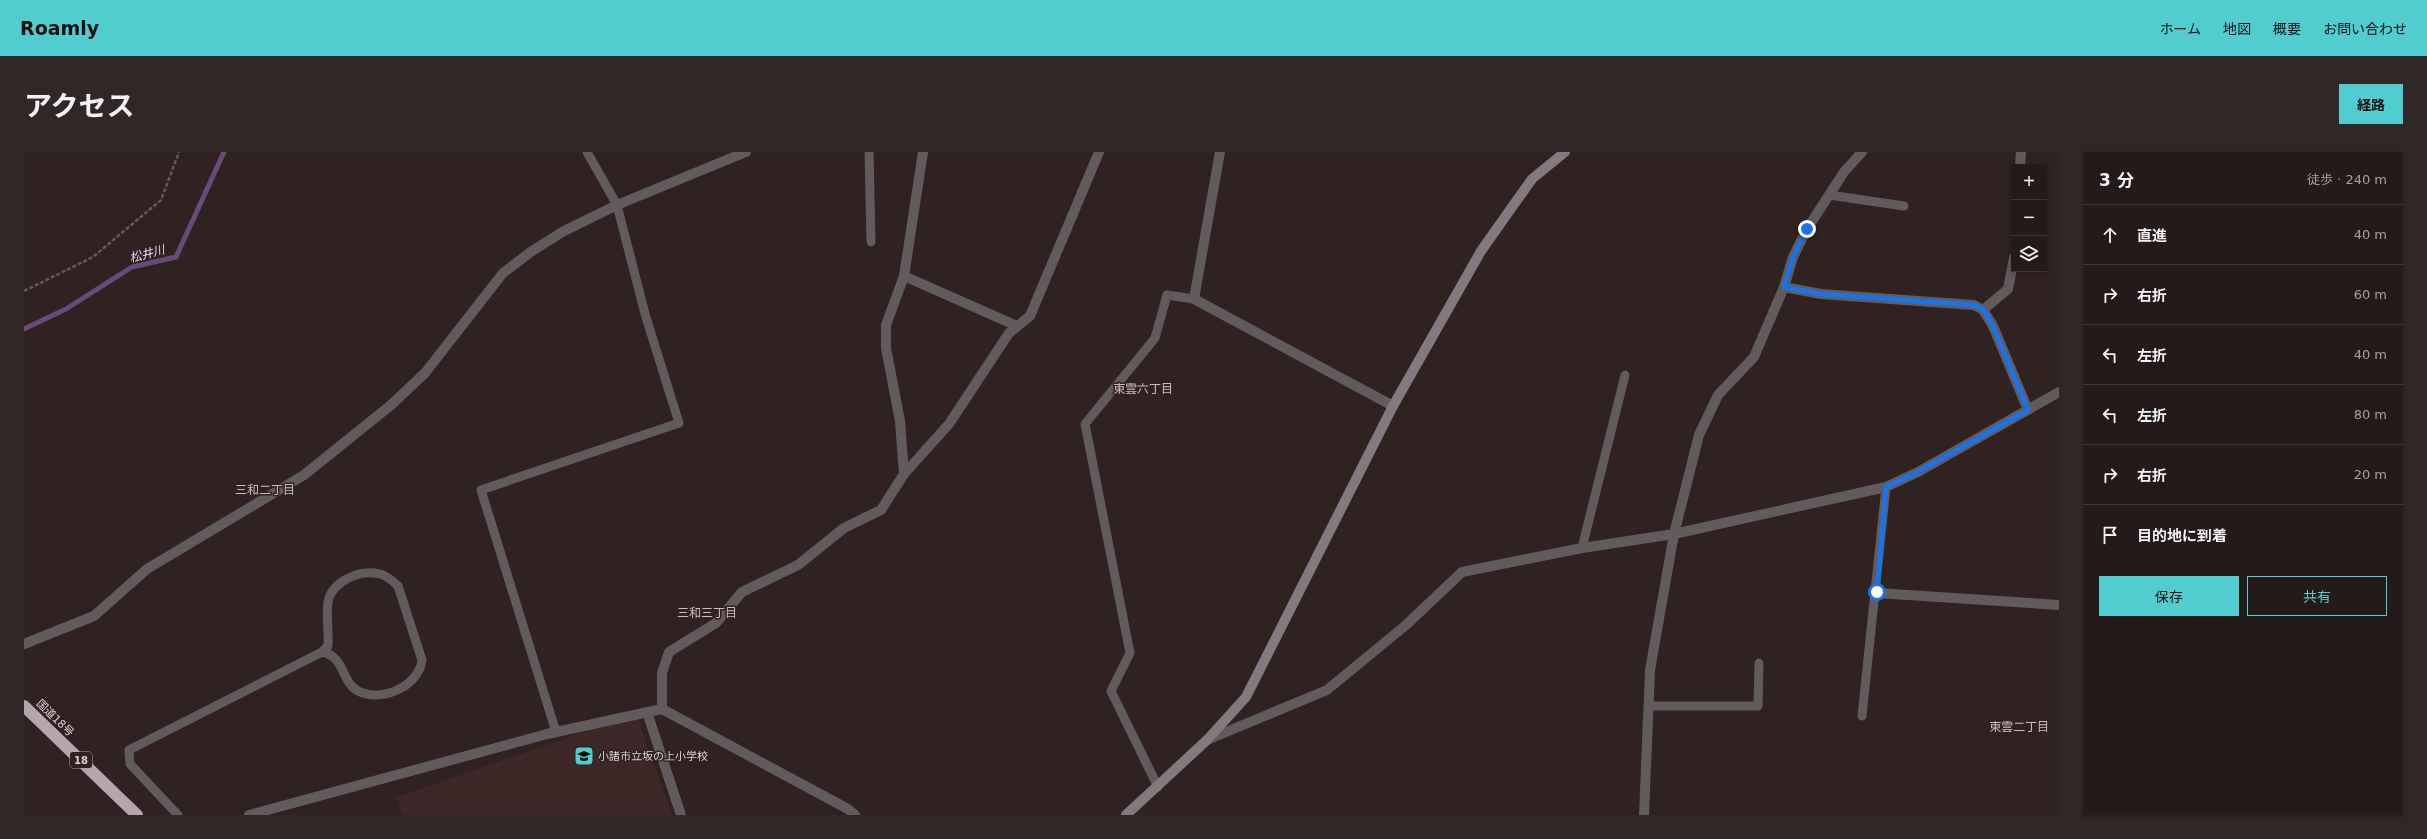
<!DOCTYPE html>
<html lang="ja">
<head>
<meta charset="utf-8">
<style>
	:root { --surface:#241a19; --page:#302726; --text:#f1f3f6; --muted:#a3a1a2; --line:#413838; --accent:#52cdcf }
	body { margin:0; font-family:"DejaVu Sans","Noto Sans JP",sans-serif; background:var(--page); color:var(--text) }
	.controls { position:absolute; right:12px; top:12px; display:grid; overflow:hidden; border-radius:0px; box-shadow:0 2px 6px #0003 }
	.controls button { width:36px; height:36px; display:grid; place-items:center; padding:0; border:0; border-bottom:1px solid var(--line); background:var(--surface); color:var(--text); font:20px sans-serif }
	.stop { position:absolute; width:12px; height:12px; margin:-9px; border:3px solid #1a73e8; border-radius:50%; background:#fff }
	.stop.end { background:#1a73e8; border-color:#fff; box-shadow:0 1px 4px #0008 }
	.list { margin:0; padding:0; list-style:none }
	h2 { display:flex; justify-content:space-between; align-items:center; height:52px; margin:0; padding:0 16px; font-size:17px }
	h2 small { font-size:13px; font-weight:400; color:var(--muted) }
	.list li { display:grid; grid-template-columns:26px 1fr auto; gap:12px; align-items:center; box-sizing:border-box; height:60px; padding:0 16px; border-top:1px solid var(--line) }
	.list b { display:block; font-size:15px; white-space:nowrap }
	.list em { font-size:13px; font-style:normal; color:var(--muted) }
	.actions { display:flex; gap:8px; padding:12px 16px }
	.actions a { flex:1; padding:9px 0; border:1px solid var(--accent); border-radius:0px; text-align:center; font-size:14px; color:var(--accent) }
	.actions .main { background:var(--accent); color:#111 }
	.icon { flex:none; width:22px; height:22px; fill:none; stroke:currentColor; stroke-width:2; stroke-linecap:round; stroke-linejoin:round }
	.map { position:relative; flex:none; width:2035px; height:663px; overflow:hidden; border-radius:0px }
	header { display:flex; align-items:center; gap:24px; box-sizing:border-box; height:56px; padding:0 20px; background:var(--accent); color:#111 }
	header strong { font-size:19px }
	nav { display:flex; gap:22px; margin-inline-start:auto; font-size:14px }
	.intro { display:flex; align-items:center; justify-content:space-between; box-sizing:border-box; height:96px; padding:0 24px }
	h1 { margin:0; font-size:28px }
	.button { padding:10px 18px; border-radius:0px; background:var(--accent); color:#111; font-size:14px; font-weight:700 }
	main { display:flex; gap:24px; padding:0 24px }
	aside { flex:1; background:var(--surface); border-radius:0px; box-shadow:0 2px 6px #0003 }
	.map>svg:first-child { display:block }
	.built { fill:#3e2827 }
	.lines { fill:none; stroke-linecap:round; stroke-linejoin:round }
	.stream { stroke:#694a7a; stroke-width:5 }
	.path { stroke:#675a5a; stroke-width:2.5; stroke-dasharray:4 2; stroke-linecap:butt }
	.lane { stroke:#625b5e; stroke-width:9 }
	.street { stroke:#625b5e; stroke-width:10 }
	.secondary { stroke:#84797e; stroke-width:10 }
	.highway { stroke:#b6a5ad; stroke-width:12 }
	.route { stroke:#1a73e8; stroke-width:5 }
	.labels { text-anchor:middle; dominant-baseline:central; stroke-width:3; stroke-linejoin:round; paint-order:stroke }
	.shield { fill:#302221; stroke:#a89c9c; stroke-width:1 }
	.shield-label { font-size:10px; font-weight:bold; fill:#dcd1d1 }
	.street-label { font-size:11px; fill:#dcd1d1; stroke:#302221 }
	.poi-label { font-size:11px; fill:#dcd1d1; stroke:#302221; text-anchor:start }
	.water-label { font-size:12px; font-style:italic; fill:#ebcffc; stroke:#302221 }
	.neighbourhood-label { font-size:12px; fill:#d0bcbb; stroke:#302221 }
</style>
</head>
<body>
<header>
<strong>Roamly</strong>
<nav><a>ホーム</a><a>地図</a><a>概要</a><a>お問い合わせ</a></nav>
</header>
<div class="intro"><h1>アクセス</h1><a class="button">経路</a></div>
<main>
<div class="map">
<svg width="2035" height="663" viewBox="0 0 2035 663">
	<rect width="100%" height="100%" fill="#302221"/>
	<!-- built -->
	<path class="built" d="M612 562 648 663H378L373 645Z"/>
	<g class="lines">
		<!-- stream -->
		<path class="stream" d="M0 177 42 157 108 115 152 105 200 0"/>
		<!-- path -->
		<path class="path" d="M0 139 69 105 137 48 155 0"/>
		<!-- lane -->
		<g class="lane">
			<path d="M845 0 847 90"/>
			<path d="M1805 43 1880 54"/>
			<path d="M1558 396 1601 223"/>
			<path d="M1626 554H1734L1735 511"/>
			<path d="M1838 564 1862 335"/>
			<path d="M532 580 457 338 655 271 621 162 593 53 563 0"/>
			<path d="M1134 635 1087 539 1106 501 1061 272 1131 186 1143 143 1170 147"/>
			<path d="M154 663 106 612 105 598 298 500 304 494C305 480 302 465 304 450 308 429 336 417 356 422 363 424 369 429 374 434L398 508C395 534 358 551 334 539 317 530 321 504 298 500"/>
		</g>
		<!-- street -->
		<g class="street">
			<path d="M1196 0 1170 147 1369 254"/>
			<path d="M1996 15 1997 0"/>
			<path d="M880 124 993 174"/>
			<path d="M1760 135 1797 142 1950 153 1959 158 1969 174 2004 258"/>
			<path d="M1959 158 1984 137 1990 106"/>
			<path d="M880 322 876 269 862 196V173L880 124 899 0"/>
			<path d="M1853 441 2035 453"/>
			<path d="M0 492 70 464 123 417 280 323 367 253 401 221 479 121 508 99 540 79 593 53 722 0"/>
			<path d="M638 557V521L645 500 692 471 718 440 774 413 820 376 857 358 880 322 925 272 985 181 1006 164 1075 0"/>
			<path d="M623 560 657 663"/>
			<path d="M1183 588 1303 538 1382 473 1438 420 1558 396 1650 382 1862 335 1894 320 2035 240"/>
			<path d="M225 663 523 582 638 557 824 657 831 663"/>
			<path d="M1620 663 1626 518 1650 382 1675 283 1694 243 1730 205 1760 135 1769 105 1783 77 1820 20 1838 0"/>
		</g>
		<!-- secondary -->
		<path class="secondary" d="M1102 663 1183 588 1222 545 1369 254 1457 99 1508 27 1541 0"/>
		<!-- highway -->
		<path class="highway" d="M0 554 113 663"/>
	</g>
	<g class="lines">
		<!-- route -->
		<path class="route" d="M1783 77 1769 105 1760 135 1797 142 1950 153 1960 158 1969 174 2004 258 1894 320 1862 335 1853 440"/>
	</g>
	<!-- icons -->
	<defs>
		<symbol id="school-square" viewBox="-11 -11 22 22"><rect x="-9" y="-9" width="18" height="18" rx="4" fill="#52cdcf" stroke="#302221"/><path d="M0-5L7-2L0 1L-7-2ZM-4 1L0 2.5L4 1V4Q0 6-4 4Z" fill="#111"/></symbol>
	</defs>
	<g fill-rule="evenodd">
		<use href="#school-square" x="549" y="593" width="22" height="22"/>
	</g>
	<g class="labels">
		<!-- shield labels -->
		<rect class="shield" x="46" y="600" width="22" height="16" rx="3"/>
		<g class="shield-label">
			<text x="57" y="608">18</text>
		</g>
		<!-- street labels -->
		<g class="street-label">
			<text transform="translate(31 566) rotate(44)">国道18号</text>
		</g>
		<!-- poi labels -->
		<g class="poi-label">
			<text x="574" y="604">小諸市立坂の上小学校</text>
		</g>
		<!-- water labels -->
		<g class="water-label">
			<text transform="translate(123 102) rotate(-15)">松井川</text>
		</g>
		<!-- neighbourhood labels -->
		<g class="neighbourhood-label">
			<text x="1119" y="237">東雲六丁目</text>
			<text x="241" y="338">三和二丁目</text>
			<text x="683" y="461">三和三丁目</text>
			<text x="1995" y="575">東雲二丁目</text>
		</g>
	</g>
</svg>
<div class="controls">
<button>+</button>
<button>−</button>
<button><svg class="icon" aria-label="layers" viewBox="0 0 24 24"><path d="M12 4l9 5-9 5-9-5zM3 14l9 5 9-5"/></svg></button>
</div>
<div class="stop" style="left:1853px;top:440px"></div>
<div class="stop end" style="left:1783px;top:77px"></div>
</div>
<aside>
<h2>3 分<small>徒歩 · 240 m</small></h2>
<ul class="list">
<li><svg class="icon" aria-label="ahead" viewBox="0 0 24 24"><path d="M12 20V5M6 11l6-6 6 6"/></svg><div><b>直進</b></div><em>40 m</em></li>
<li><svg class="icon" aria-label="right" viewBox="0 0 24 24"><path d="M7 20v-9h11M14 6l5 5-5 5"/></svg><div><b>右折</b></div><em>60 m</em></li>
<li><svg class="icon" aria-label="left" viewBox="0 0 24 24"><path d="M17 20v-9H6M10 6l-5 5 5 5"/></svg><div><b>左折</b></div><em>40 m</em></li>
<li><svg class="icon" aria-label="left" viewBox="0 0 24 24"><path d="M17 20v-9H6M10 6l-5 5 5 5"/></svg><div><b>左折</b></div><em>80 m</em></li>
<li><svg class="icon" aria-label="right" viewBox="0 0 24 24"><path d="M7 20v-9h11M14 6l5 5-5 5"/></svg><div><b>右折</b></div><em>20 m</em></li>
<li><svg class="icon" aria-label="arrive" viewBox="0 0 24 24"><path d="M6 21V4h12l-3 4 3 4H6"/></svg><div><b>目的地に到着</b></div></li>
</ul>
<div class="actions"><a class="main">保存</a><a>共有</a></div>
</aside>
</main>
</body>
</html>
